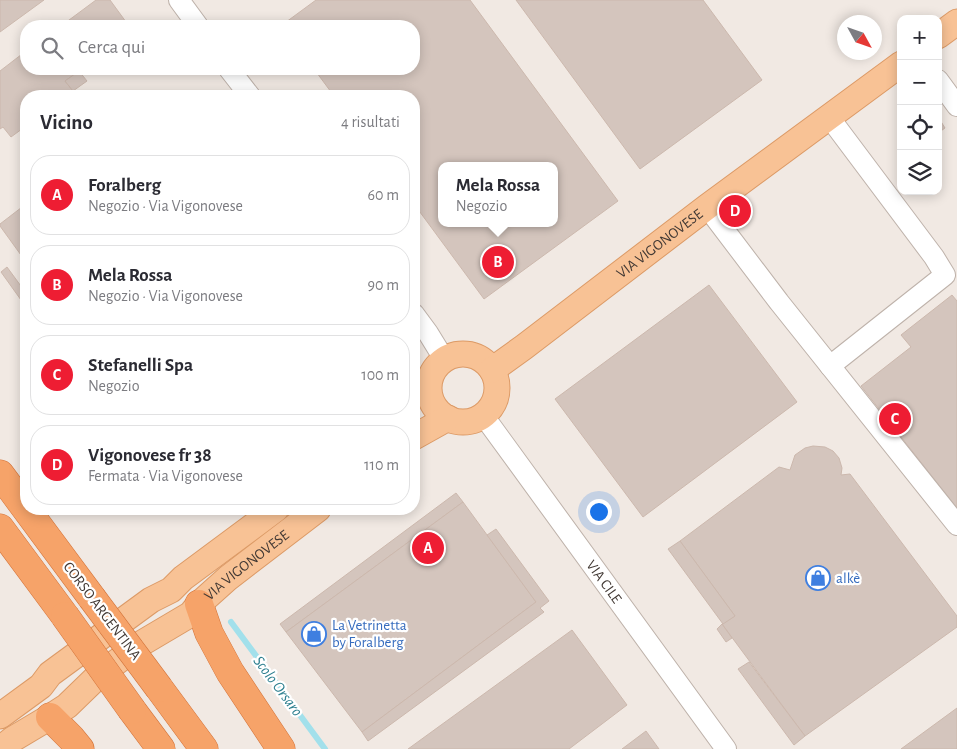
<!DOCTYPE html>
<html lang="it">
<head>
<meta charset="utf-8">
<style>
	:root { --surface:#fff; --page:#f2f2f3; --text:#2b2b33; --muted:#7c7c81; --line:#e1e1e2; --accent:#ee1d33 }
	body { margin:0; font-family:"Alegreya Sans",sans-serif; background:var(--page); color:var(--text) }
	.controls { position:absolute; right:15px; top:15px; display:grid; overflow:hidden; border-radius:10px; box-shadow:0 2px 12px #0003 }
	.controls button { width:45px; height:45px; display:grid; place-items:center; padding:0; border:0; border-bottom:1px solid var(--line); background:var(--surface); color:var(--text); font:25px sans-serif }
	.compass { position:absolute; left:837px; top:15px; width:45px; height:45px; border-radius:50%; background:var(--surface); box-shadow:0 2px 12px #0003; rotate:130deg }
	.you { position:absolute; left:598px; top:511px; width:18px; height:18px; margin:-12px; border:4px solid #fff; border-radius:50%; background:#1a73e8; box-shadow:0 0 0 8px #1a73e833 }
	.badge { display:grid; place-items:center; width:32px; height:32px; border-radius:50%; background:var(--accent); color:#fff; font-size:16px; font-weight:700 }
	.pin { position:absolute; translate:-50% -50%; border:2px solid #fff; box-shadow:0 1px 5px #0006 }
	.popup { position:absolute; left:438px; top:162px; width:120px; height:65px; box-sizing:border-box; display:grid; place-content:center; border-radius:10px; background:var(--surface); filter:drop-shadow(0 1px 4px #0005); font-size:16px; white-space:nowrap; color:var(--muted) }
	.popup b { font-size:19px; color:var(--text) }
	.popup::after { content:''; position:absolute; left:50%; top:100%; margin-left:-10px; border:10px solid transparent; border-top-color:var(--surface) }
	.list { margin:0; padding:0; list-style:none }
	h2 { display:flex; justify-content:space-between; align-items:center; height:65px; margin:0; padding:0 20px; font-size:21px }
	h2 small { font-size:16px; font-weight:400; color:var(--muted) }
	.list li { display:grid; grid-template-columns:32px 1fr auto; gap:15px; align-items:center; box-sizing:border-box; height:80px; margin:0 10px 10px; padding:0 10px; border:1px solid var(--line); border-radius:20px }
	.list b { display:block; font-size:19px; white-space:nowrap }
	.list p { margin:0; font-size:16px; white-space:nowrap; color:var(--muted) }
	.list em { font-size:16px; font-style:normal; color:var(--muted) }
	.icon { flex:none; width:28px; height:28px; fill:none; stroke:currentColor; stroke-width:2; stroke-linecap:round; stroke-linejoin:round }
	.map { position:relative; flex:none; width:957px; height:749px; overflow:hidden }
	.search { position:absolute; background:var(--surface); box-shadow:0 2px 12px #0003; left:20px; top:20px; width:400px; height:55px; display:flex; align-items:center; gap:12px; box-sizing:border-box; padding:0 18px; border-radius:20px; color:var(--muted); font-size:19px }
	.panel { position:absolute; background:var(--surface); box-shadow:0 2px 12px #0003; left:20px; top:90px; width:400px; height:425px; border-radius:20px }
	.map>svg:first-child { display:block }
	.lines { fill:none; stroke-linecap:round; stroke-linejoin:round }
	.stream { stroke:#a2e0eb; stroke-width:6 }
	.building { fill:#d4c5bd; stroke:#ccb8ad; fill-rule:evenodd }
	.minor-casing { stroke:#beb2aa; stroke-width:22 }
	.major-casing { stroke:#dc9a66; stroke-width:27 }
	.highway-casing { stroke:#d4743a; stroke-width:29 }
	.minor { stroke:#fff; stroke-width:20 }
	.major { stroke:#f8c295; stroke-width:25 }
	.highway { stroke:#f6a369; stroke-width:28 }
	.highway-bridge-casing { stroke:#d4743a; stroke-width:29; stroke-linecap:butt }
	.highway-bridge { stroke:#f6a369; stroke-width:28 }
	.labels { text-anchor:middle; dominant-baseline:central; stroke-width:4.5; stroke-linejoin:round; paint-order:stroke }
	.street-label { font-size:15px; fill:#423934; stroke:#fff }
	.shop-label { font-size:15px; fill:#366cbe; stroke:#fff; text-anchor:start }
	.water-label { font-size:16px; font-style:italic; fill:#2f8090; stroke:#fff }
</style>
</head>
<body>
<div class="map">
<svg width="957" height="749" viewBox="0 0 957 749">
	<rect width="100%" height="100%" fill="#f1e9e3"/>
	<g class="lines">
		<!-- stream -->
		<path class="stream" d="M231 622 325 749"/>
	</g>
	<!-- building -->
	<g class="building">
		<path d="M0 0H44L0 32Z"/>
		<path d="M96 0H110L129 26H61Z"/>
		<path d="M316 0H470L618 201 484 299 414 204V96H334L314 69H414V26H283L282 25ZM442 166H554V223H442Z"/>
		<path d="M516 0H703L762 80 640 169Z"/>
		<path d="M26 51V69H82L65 81 73 91 67 96H26V126L11 137 3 127 0 129V71Z"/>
		<path d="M79 71 87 81 73 91 65 81Z"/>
		<path d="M940 120 945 128 938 133V121Z"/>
		<path d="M26 204V262L0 226V224Z"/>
		<path d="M7 267 26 293V307L1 272Z"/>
		<path d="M709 285 797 402 643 517 555 399Z"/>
		<path d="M952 295 957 301V508L861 386 911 347 901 335Z"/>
		<path d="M813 446 825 447 833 451 839 458 842 468 841 475 850 474 957 616V627L805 736 722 624 735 616 680 541 779 467 790 470 795 455 805 448Z"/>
		<path d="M456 493 463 502 286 632 280 624Z"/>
		<path d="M463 502 536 602 362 732 286 632Z"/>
		<path d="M496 529 549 601 540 608 544 612 368 741 362 732 536 602 487 535Z"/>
		<path d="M680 541 735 616 723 624 668 549Z"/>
		<path d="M722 624 732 638 726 642 717 629Z"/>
		<path d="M572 630 627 705 569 749H408Z"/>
		<path d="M749 662 805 736 794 745 738 669Z"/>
		<path d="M957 708V749H901Z"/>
		<path d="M646 731 659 749H622Z"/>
	</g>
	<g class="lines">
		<defs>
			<g id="minor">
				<path d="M179 0 198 26"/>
				<path d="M229 69 250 96"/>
				<path d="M938 80 957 106"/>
				<path d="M829 117 934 257 945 275 830 366"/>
				<path d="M707 207 779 302 957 525"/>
				<path d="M414 314 428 333 444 359"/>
				<path id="s1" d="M483 415 726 749"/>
			</g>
			<g id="major">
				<path d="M938 36 957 22"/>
				<circle cx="463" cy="388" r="34"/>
				<path id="s2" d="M492 370 524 347 707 207 901 64"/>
				<path d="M414 437 448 418"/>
				<path d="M0 716 41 686 50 674 151 600 171 590 183 578 276 509"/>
				<path id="s3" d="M0 749 13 739 50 717 67 706 99 675 142 643 191 614 199 604 228 578 318 509"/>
			</g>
			<g id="highway">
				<path d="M0 474 92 598"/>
				<path d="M0 528 65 616"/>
				<path d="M199 604 209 633 230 672 281 749"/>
				<path d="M159 688 204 749"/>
				<path d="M132 710 161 749"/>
				<path d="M50 717 71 738 80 749"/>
			</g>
		</defs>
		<!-- minor casing -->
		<use href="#minor" class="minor-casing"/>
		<!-- major casing -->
		<use href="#major" class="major-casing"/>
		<!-- highway casing -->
		<use href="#highway" class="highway-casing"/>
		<!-- minor -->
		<use href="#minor" class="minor"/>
		<!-- major -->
		<use href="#major" class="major"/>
		<!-- highway -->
		<use href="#highway" class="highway"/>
		<defs>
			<g id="highway-bridge">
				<path d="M92 598 159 688"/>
				<path d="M65 616 132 710"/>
			</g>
		</defs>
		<!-- highway-bridge casing -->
		<use href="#highway-bridge" class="highway-bridge-casing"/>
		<!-- highway-bridge -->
		<use href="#highway-bridge" class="highway-bridge"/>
	</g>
	<!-- icons -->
	<defs>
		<symbol id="shop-ring" viewBox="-11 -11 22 22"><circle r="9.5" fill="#fff" stroke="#3f7fe0" stroke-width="1.5"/><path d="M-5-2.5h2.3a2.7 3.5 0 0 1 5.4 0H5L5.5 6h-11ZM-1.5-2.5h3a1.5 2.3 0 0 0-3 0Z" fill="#3f7fe0"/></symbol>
	</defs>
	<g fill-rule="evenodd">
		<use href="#shop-ring" x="804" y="564" width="28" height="28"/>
		<use href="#shop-ring" x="300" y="620" width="28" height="28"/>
	</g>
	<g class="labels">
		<!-- street labels -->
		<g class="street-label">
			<text stroke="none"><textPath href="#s2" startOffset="210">VIA VIGONOVESE</textPath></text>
			<text stroke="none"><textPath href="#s3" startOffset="309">VIA VIGONOVESE</textPath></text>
			<text stroke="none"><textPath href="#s1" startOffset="206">VIA CILE</textPath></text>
			<text transform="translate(102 611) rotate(53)">CORSO ARGENTINA</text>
		</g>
		<!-- shop labels -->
		<g class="shop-label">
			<text x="836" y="578">alkè</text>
			<text x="332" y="625">La Vetrinetta<tspan x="332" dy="17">by Foralberg</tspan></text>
		</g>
		<!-- water labels -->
		<g class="water-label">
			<text transform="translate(278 686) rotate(53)">Scolo Orsaro</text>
		</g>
	</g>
</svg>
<div class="controls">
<button>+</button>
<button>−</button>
<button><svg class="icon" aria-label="locate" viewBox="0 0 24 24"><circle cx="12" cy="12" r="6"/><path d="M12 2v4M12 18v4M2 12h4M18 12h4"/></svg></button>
<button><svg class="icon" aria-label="layers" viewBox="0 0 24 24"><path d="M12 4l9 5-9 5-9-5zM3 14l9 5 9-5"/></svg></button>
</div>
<svg class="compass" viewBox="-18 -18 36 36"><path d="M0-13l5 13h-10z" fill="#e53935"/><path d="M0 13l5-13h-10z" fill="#7c7c81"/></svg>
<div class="you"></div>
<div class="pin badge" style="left:428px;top:548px">A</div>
<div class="pin badge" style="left:498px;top:262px">B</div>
<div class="popup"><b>Mela Rossa</b>Negozio</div>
<div class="pin badge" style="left:895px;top:419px">C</div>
<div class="pin badge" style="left:735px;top:211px">D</div>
<div class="search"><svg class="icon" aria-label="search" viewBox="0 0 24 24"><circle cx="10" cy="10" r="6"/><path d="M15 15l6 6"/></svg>Cerca qui</div>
<section class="panel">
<h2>Vicino<small>4 risultati</small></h2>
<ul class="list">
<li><span class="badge">A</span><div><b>Foralberg</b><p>Negozio · Via Vigonovese</p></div><em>60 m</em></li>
<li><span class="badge">B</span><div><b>Mela Rossa</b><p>Negozio · Via Vigonovese</p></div><em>90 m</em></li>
<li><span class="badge">C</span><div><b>Stefanelli Spa</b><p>Negozio</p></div><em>100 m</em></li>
<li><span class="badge">D</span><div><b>Vigonovese fr 38</b><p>Fermata · Via Vigonovese</p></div><em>110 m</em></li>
</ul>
</section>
</div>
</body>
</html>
